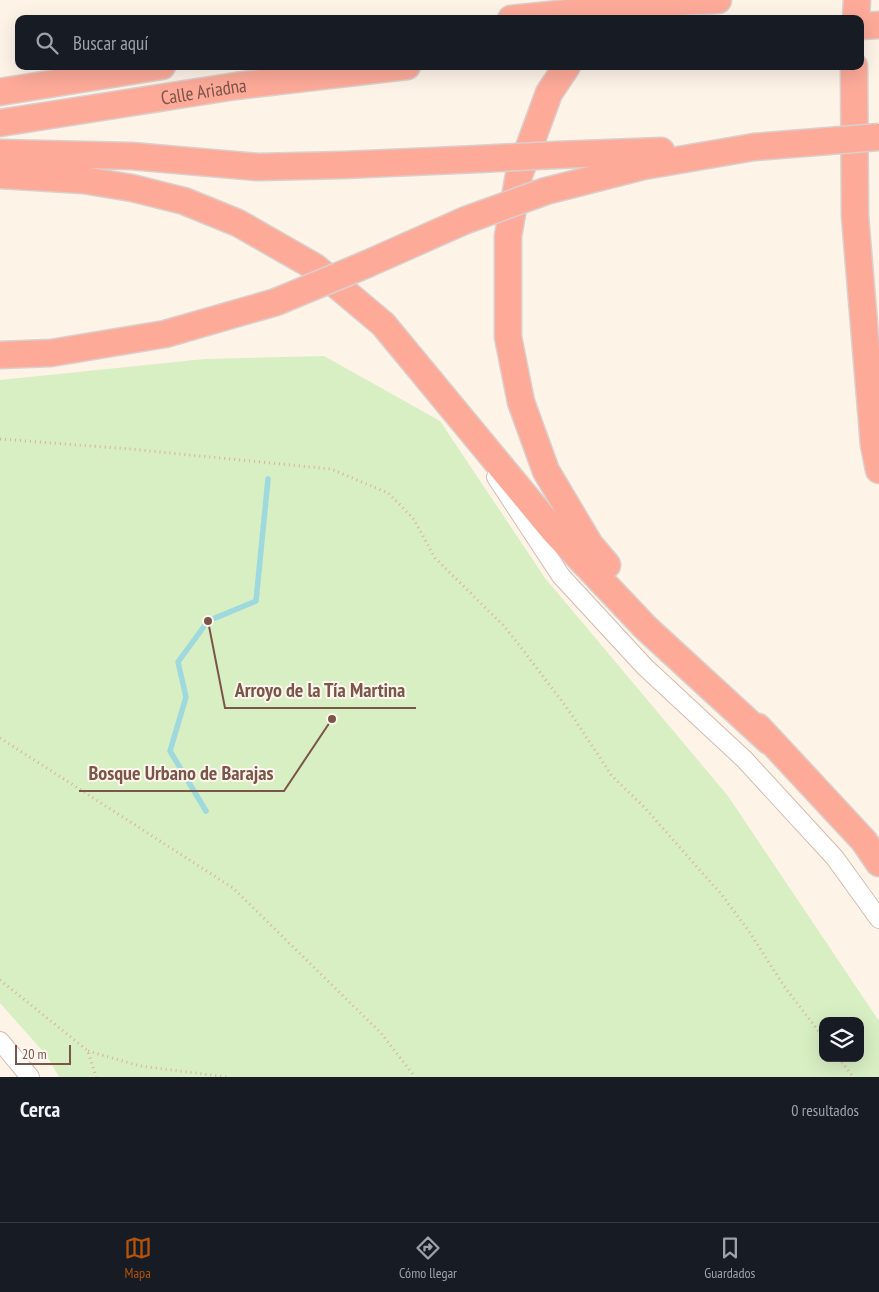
<!DOCTYPE html>
<html lang="es">
<head>
<meta charset="utf-8">
<style>
	:root { --surface:#171b24; --page:#242831; --text:#f1f3f6; --muted:#9ea1a6; --line:#363941; --accent:#b45309 }
	body { margin:0; font-family:"PT Sans Narrow",sans-serif; background:var(--page); color:var(--text) }
	.controls { position:absolute; right:15px; bottom:15px; display:grid; overflow:hidden; border-radius:10px; box-shadow:0 5px 20px #0002 }
	.controls button { width:45px; height:45px; display:grid; place-items:center; padding:0; border:0; border-bottom:1px solid var(--line); background:var(--surface); color:var(--text); font:25px sans-serif }
	.scale { position:absolute; left:15px; bottom:12px; width:56px; box-sizing:border-box; padding-left:5px; border:2px solid #7b5548; border-top:0; font-size:14px; line-height:18px; white-space:nowrap; color:#7b5548; -webkit-text-stroke:4px #fff7ef; paint-order:stroke }
	.list { margin:0; padding:0; list-style:none }
	h2 { display:flex; justify-content:space-between; align-items:center; height:65px; margin:0; padding:0 20px; font-size:21px }
	h2 small { font-size:16px; font-weight:400; color:var(--muted) }
	.icon { flex:none; width:28px; height:28px; fill:none; stroke:currentColor; stroke-width:2; stroke-linecap:round; stroke-linejoin:round }
	.map { position:relative; flex:none; width:879px; height:1077px; overflow:hidden }
	.search { position:absolute; background:var(--surface); box-shadow:0 5px 20px #0002; left:15px; right:15px; top:15px; height:55px; display:flex; align-items:center; gap:12px; box-sizing:border-box; padding:0 18px; border-radius:10px; color:var(--muted); font-size:19px }
	.sheet { height:145px; background:var(--surface) }
	nav { display:flex; justify-content:space-around; align-items:center; box-sizing:border-box; height:70px; border-top:1px solid var(--line); background:var(--surface); font-size:14px; color:var(--muted) }
	nav a { display:grid; justify-items:center; gap:2px }
	nav .on { color:var(--accent) }
	.map>svg:first-child { display:block }
	.green { fill:#d8eec3; fill-rule:evenodd }
	.lines { fill:none; stroke-linecap:round; stroke-linejoin:round }
	.stream { stroke:#9ed9dd; stroke-width:5.5 }
	.minor-casing { stroke:#d4bbae; stroke-width:20 }
	.highway-casing { stroke:#dacfcc; stroke-width:29 }
	.path { stroke:#dcb09e; stroke-width:3; stroke-dasharray:1 4; stroke-linecap:butt }
	.minor { stroke:#fff; stroke-width:18 }
	.highway { stroke:#fdaa99; stroke-width:26 }
	.highway-bridge-casing { stroke:#dacfcc; stroke-width:29; stroke-linecap:butt }
	.highway-bridge { stroke:#fdaa99; stroke-width:26 }
	.labels { text-anchor:middle; dominant-baseline:central; stroke-width:4; stroke-linejoin:round; paint-order:stroke }
	.street-label { font-size:19px; fill:#7b5548; stroke:#fff7ef }
	.leader { fill:none; stroke:#7b5548; stroke-width:2 }
	.callout-dot { fill:#7b5548; stroke:#fff7ef; stroke-width:2 }
	.callout-label { font-size:20px; text-anchor:middle; font-weight:bold; fill:#7b5548; stroke:#fff7ef; stroke-width:4; stroke-linejoin:round; paint-order:stroke }
</style>
</head>
<body>
<div class="map">
<svg width="879" height="1077" viewBox="0 0 879 1077">
	<rect width="100%" height="100%" fill="#fef3e7"/>
	<!-- green -->
	<path class="green" d="M324 356 440 421 545 578 728 796 879 1021V1077H59L47 1056 0 1003V380L205 359ZM823 1021H860V1058H823Z"/>
	<g class="lines">
		<!-- stream -->
		<path class="stream" d="M206 811 170 751 186 697 178 662 208 621 256 601 268 479"/>
		<defs>
			<g id="minor">
				<path d="M496 477 561 576 645 667 744 759 835 858 879 919"/>
				<path d="M0 1041 30 1077"/>
			</g>
			<g id="highway">
				<path d="M654 3 718 0"/>
				<path d="M511 19 568 13"/>
				<path d="M856 19 857 0"/>
				<path d="M860 26 879 25"/>
				<path d="M567 66 549 93 519 175 508 236V337L521 402 546 471 590 545 607 565"/>
				<path d="M854 66 855 216 874 445 879 470"/>
				<path d="M0 92 162 66"/>
				<path id="s1" d="M0 123 236 86 407 66"/>
				<path d="M0 153 131 156 258 167 344 165 479 159"/>
				<path d="M556 155 661 151"/>
				<path d="M0 175 83 180 132 188 184 201 238 223 315 267 383 324 554 531 646 628 769 741"/>
				<path d="M546 191 644 166 754 147"/>
				<path d="M367 264 466 220"/>
				<path d="M0 355 51 353 165 334 276 302"/>
				<path d="M758 727 864 841 879 863"/>
			</g>
		</defs>
		<!-- minor casing -->
		<use href="#minor" class="minor-casing"/>
		<!-- highway casing -->
		<use href="#highway" class="highway-casing"/>
		<!-- path -->
		<g class="path">
			<path d="M0 439 130 449 331 469 388 493 413 518 435 558 504 626 523 650 567 708 612 776 644 807 722 895 750 933 784 986 823 1037"/>
			<path d="M0 738 233 888 381 1033 415 1077"/>
			<path d="M0 980 88 1051 96 1077"/>
			<path d="M88 1051 140 1066 227 1077"/>
			<path d="M839 1058 853 1077"/>
		</g>
		<!-- minor -->
		<use href="#minor" class="minor"/>
		<!-- highway -->
		<use href="#highway" class="highway"/>
		<defs>
			<g id="highway-bridge">
				<path d="M568 13 654 3"/>
				<path d="M754 147 879 137"/>
				<path d="M479 159 556 155"/>
				<path d="M466 220 546 191"/>
				<path d="M276 302 367 264"/>
			</g>
		</defs>
		<!-- highway-bridge casing -->
		<use href="#highway-bridge" class="highway-bridge-casing"/>
		<!-- highway-bridge -->
		<use href="#highway-bridge" class="highway-bridge"/>
	</g>
	<g class="labels">
		<!-- street labels -->
		<g class="street-label">
			<text stroke="none"><textPath href="#s1" startOffset="206">Calle Ariadna</textPath></text>
		</g>
	</g>
	<!-- callouts -->
	<path class="leader" d="M208 621L225 708H416M332 719L284 791H79"/>
	<g class="callout-dot">
		<circle cx="208" cy="621" r="5"/>
		<circle cx="332" cy="719" r="5"/>
	</g>
	<g class="callout-label">
		<text x="320" y="697">Arroyo de la Tía Martina</text>
		<text x="181" y="780">Bosque Urbano de Barajas</text>
	</g>
</svg>
<div class="controls">
<button><svg class="icon" aria-label="layers" viewBox="0 0 24 24"><path d="M12 4l9 5-9 5-9-5zM3 14l9 5 9-5"/></svg></button>
</div>
<div class="scale">20 m</div>
<div class="search"><svg class="icon" aria-label="search" viewBox="0 0 24 24"><circle cx="10" cy="10" r="6"/><path d="M15 15l6 6"/></svg>Buscar aquí</div>
</div>
<section class="sheet">
<h2>Cerca<small>0 resultados</small></h2>
<ul class="list">
</ul>
</section>
<nav>
<a class="on"><svg class="icon" aria-label="map" viewBox="0 0 24 24"><path d="M3 6l6-2 6 2 6-2v14l-6 2-6-2-6 2zM9 4v14M15 6v14"/></svg>Mapa</a>
<a><svg class="icon" aria-label="directions" viewBox="0 0 24 24"><path d="M12 3l9 9-9 9-9-9zM9 14v-3h6M13 9l2 2-2 2"/></svg>Cómo llegar</a>
<a><svg class="icon" aria-label="saved" viewBox="0 0 24 24"><path d="M7 4h10v16l-5-4-5 4z"/></svg>Guardados</a>
</nav>
</body>
</html>
